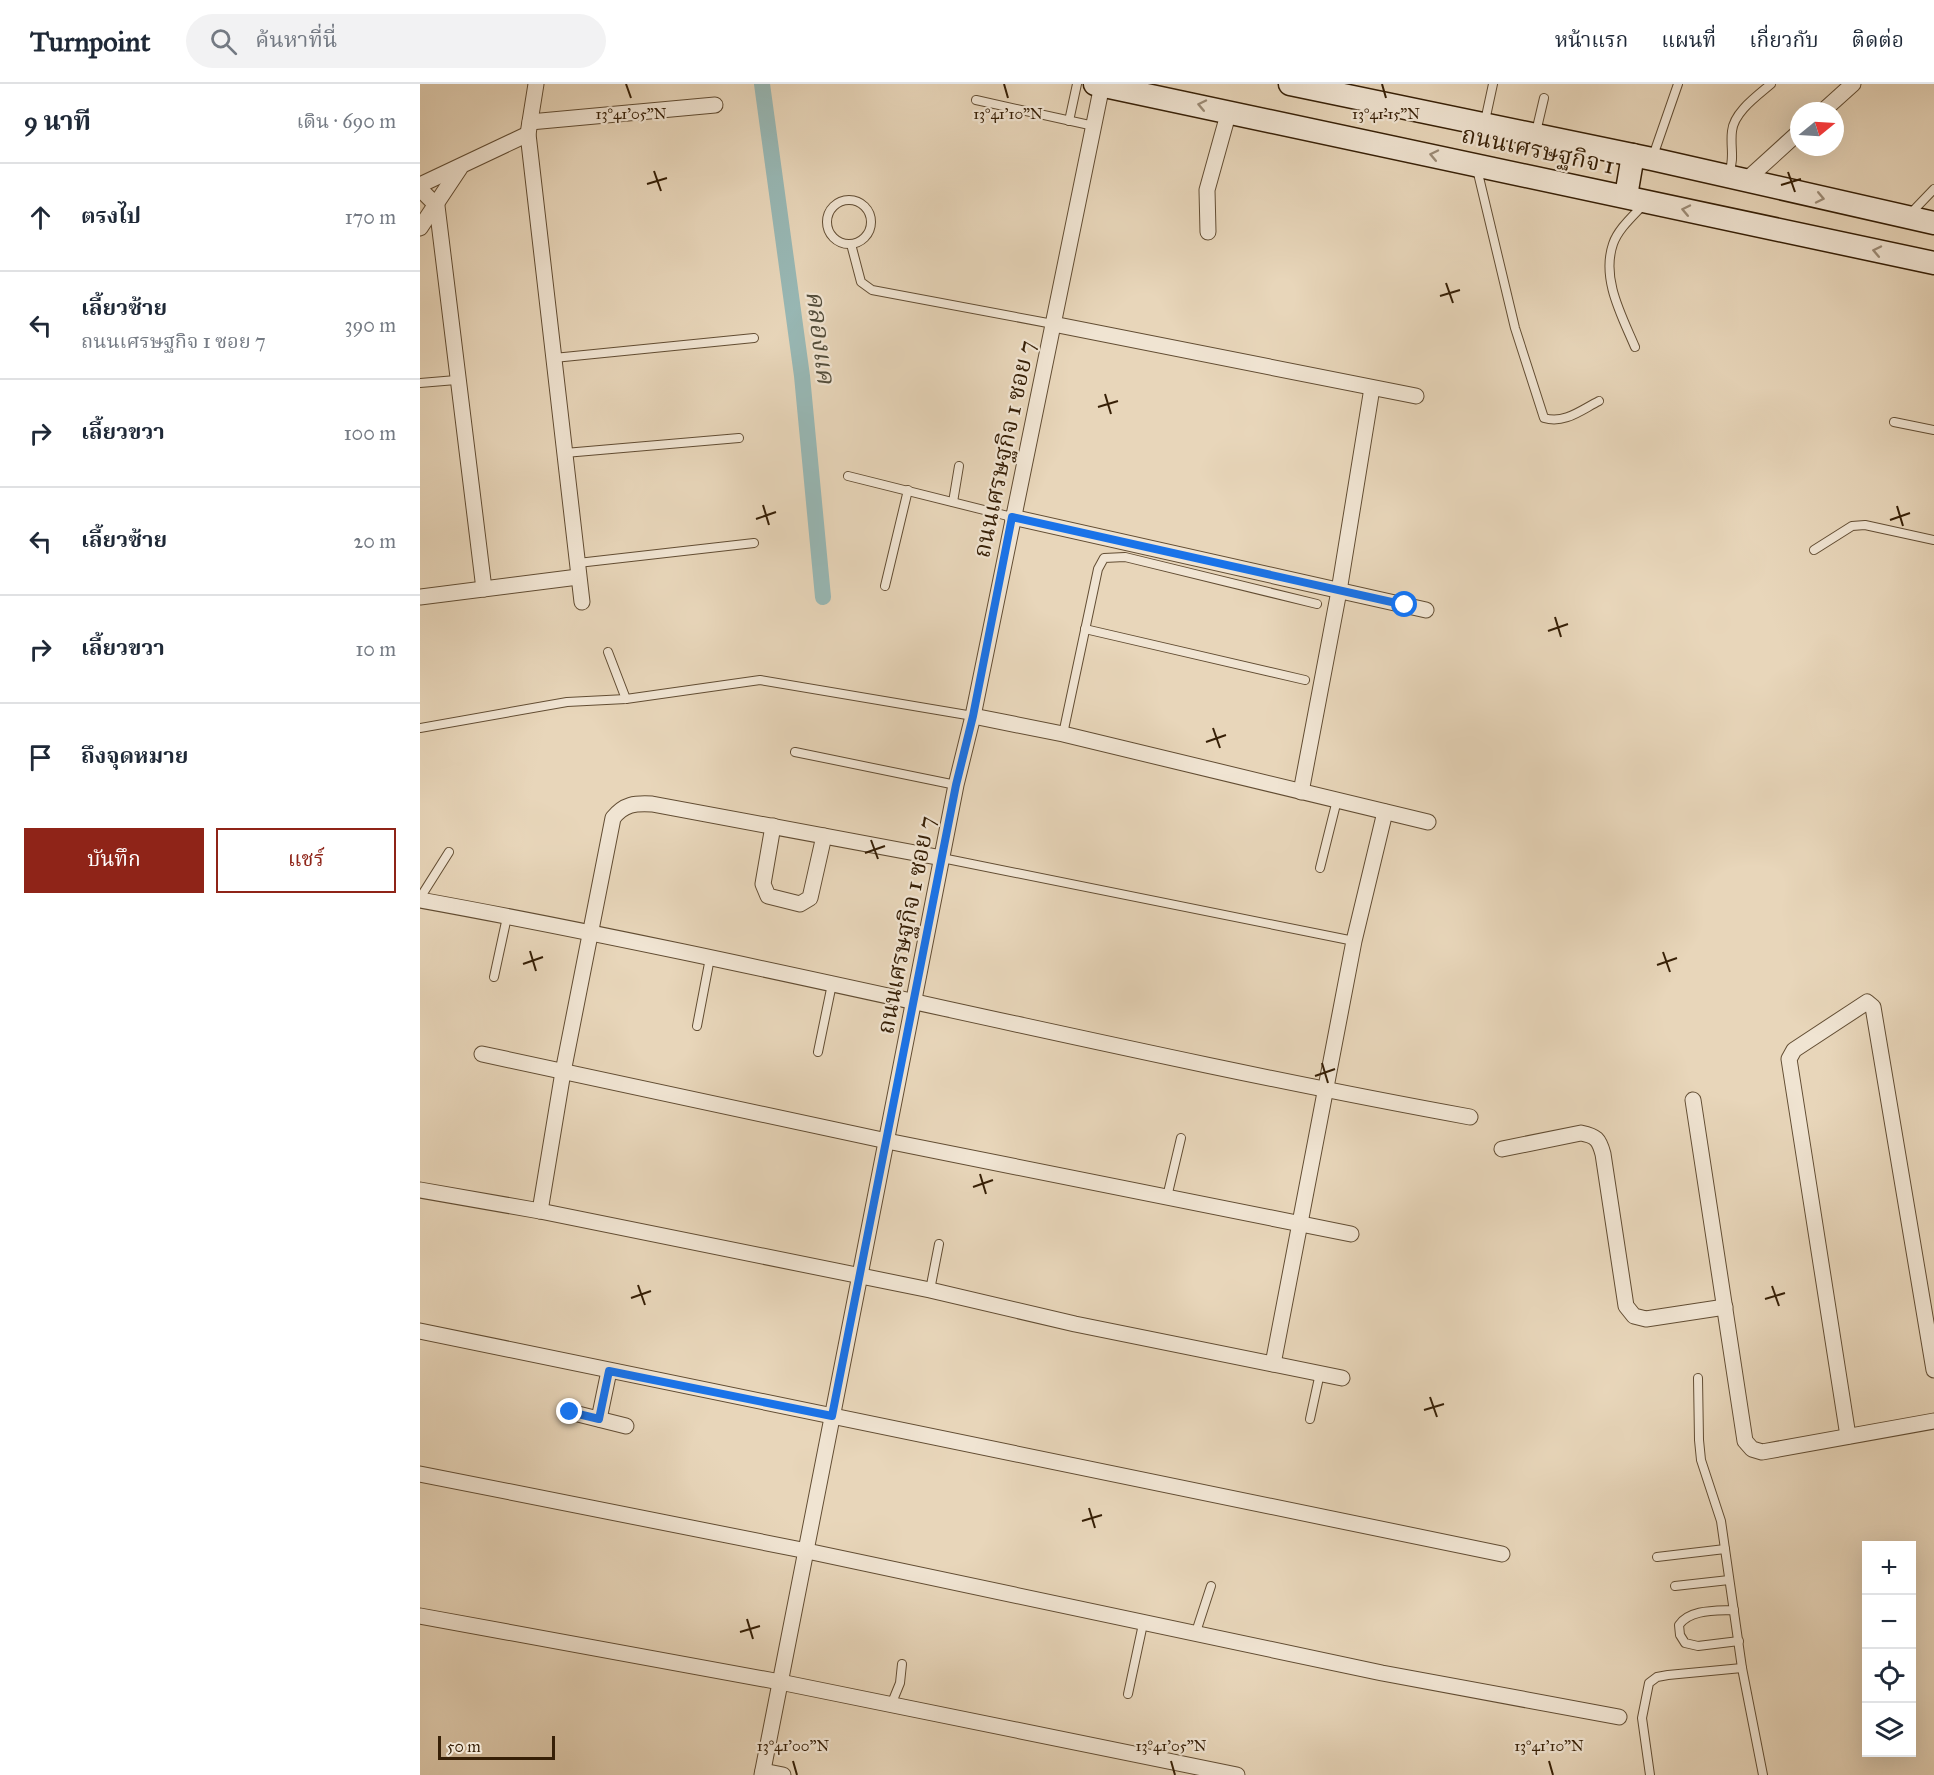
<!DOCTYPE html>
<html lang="th">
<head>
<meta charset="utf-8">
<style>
	:root { --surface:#fff; --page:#f2f2f3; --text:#1f2937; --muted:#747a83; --line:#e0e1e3; --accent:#8f2418 }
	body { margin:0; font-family:"IM FELL Great Primer","Noto Serif Thai",serif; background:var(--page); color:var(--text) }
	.controls { position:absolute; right:18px; bottom:18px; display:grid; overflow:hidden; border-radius:0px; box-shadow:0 6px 24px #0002 }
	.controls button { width:54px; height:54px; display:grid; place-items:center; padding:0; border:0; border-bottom:2px solid var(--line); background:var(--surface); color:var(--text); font:30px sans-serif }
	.compass { position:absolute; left:1370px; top:18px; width:54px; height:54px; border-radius:50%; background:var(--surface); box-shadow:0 6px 24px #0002; rotate:72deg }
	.scale { position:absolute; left:18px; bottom:15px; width:117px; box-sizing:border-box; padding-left:6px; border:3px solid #361f06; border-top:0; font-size:16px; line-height:21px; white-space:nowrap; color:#361f06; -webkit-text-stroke:4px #f0e4d2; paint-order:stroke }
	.stop { position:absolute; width:18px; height:18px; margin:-14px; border:4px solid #1a73e8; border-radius:50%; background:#fff }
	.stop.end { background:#1a73e8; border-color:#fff; box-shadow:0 2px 6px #0008 }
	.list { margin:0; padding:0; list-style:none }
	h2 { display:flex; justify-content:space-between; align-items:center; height:78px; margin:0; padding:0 24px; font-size:26px }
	h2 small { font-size:20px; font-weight:400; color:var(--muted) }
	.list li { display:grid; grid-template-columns:39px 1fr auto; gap:18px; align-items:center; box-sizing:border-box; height:108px; padding:0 24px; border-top:2px solid var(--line) }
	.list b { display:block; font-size:22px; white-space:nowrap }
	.list p { margin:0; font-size:20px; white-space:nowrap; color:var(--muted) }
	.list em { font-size:20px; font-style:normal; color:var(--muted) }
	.actions { display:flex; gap:12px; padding:18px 24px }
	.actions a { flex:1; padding:14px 0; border:2px solid var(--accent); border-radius:0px; text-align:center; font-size:21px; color:var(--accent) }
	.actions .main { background:var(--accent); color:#fff }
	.icon { flex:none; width:33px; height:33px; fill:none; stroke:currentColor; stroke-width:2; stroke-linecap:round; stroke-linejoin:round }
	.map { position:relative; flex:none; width:1514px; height:1691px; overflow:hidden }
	header { display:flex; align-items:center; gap:36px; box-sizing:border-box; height:84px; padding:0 30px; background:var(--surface); border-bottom:2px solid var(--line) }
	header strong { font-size:28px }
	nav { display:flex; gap:33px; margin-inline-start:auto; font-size:21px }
	.search { width:420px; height:54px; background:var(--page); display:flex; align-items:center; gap:15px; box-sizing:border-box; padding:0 21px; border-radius:33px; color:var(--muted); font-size:22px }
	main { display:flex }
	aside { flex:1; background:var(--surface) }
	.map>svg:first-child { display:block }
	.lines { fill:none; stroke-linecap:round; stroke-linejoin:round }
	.canal { stroke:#98b8b5; stroke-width:16 }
	.lane-casing { stroke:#624d33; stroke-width:10 }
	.street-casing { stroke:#624d33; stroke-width:17 }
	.secondary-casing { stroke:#361f06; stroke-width:25 }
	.lane { stroke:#f0e4d2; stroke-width:8 }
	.street { stroke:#f0e4d2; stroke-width:15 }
	.secondary { stroke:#f0e4d2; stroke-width:22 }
	.oneway { stroke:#9c8b76 }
	.route { stroke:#1a73e8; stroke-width:8 }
	.ticks { fill:none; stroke:#361f06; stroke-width:2 }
	.labels { text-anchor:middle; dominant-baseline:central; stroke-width:4.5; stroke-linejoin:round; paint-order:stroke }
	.street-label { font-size:24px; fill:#361f06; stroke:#f0e4d2 }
	.water-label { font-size:26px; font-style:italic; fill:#534d3b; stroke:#f0e4d2 }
	.ticks-label { font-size:15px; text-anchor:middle; fill:#361f06; stroke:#f0e4d2; stroke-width:4.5; stroke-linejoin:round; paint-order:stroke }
</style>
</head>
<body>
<header>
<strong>Turnpoint</strong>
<div class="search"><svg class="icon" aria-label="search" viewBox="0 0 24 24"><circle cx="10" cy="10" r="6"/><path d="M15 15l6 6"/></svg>ค้นหาที่นี่</div>
<nav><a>หน้าแรก</a><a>แผนที่</a><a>เกี่ยวกับ</a><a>ติดต่อ</a></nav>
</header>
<main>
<aside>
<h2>9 นาที<small>เดิน · 690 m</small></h2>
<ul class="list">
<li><svg class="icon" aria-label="ahead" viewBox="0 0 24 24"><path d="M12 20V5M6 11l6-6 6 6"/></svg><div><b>ตรงไป</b></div><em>170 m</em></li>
<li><svg class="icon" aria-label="left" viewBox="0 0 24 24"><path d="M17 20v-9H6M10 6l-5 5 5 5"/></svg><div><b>เลี้ยวซ้าย</b><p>ถนนเศรษฐกิจ 1 ซอย 7</p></div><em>390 m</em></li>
<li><svg class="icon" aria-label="right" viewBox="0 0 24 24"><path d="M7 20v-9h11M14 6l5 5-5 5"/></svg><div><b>เลี้ยวขวา</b></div><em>100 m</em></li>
<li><svg class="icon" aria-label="left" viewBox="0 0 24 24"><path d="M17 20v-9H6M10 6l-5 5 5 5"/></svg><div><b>เลี้ยวซ้าย</b></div><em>20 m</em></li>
<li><svg class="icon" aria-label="right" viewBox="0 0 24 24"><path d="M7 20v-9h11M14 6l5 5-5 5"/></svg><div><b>เลี้ยวขวา</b></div><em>10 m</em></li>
<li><svg class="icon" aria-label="arrive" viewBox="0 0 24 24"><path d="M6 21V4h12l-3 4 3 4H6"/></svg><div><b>ถึงจุดหมาย</b></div></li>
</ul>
<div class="actions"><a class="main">บันทึก</a><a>แชร์</a></div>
</aside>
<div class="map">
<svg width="1514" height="1691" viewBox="0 0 1514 1691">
	<rect width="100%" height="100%" fill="#e8d6ba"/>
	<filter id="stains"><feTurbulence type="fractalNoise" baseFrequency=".00333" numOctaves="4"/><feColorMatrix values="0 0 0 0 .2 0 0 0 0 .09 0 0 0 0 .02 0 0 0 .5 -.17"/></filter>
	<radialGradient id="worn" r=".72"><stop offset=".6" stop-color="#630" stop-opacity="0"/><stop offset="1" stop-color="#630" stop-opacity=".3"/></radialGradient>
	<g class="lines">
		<!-- canal -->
		<path class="canal" d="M342 0 382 292 403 513"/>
		<defs>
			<g id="lane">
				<path d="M556 16 674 42"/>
				<path d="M649 37 657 0"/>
				<path d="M1065 37 1073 0"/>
				<path d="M1116 48 1124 14"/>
				<path d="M1233 72 1258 0"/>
				<path d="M1057 85 1095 244 1124 334C1145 340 1161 326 1179 317"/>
				<path d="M1309 89C1315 74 1310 63 1312 47 1314 28 1337 12 1351 0"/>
				<circle cx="429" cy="138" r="22"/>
				<path d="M1490 130 1514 105"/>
				<path d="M431 160 441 198 452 206 633 240"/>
				<path d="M1215 263C1202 232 1181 195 1193 160 1198 145 1213 132 1224 120"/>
				<path d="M134 274 334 254"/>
				<path d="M0 299 36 296"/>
				<path d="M1474 338 1514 346"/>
				<path d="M145 369 319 354"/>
				<path d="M428 392 592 433"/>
				<path d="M533 418 539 382"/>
				<path d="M1394 466 1432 442 1445 441 1514 456"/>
				<path d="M158 479 334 459"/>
				<path d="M465 502 488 406"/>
				<path d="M665 545 885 596"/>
				<path d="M188 568 206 615"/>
				<path d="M0 644 147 618 206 615 340 596 553 632"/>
				<path d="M643 650 678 485 684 474 705 473 897 520"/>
				<path d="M375 668 536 701"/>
				<path d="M522 774 934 857"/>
				<path d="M900 784 917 716"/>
				<path d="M0 814 29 768"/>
				<path d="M74 893 87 833"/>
				<path d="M277 942 290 874"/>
				<path d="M398 968 412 900"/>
				<path d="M747 1113 761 1054"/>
				<path d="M510 1206 519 1160"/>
				<path d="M1278 1294 1279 1356 1281 1376 1301 1437 1322 1584 1343 1691"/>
				<path d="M890 1335 900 1289"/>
				<path d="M1237 1473 1305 1465"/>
				<path d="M1255 1502 1309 1496"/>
				<path d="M1314 1526C1296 1527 1270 1525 1259 1541L1260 1551 1265 1559 1278 1562 1319 1557"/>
				<path d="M775 1551 791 1502"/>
				<path d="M708 1610 723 1540"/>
				<path d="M471 1621 480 1599 482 1580"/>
				<path d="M1230 1691 1222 1634 1229 1599 1237 1593 1248 1591 1322 1584"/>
			</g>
			<g id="street">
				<path d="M116 0 108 50 162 518"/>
				<path d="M1403 27 1433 0"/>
				<path d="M110 38 295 21"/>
				<path d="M1324 98 1379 48"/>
				<path d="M0 101 108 50"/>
				<path d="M0 105 17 122 64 505"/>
				<path d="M0 144 40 84"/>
				<path d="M788 148 787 106 809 27"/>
				<path d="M633 240 996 312"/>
				<path d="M592 433 1006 526"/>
				<path d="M0 513 158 493"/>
				<path d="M553 632 643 650 1008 738"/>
				<path d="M881 708 919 507 952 304"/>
				<path d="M353 742 343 800 348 812 380 820 390 814 404 752"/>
				<path d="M0 816C352 880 698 969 1050 1033"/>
				<path d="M62 970 467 1057 931 1150"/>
				<path d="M1273 1016 1325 1357 1332 1365 1342 1368 1514 1337"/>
				<path d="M1082 1065 1161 1049C1176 1052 1179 1055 1183 1070L1206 1222 1214 1232 1226 1235 1305 1223"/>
				<path d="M0 1106 120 1127 510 1206 655 1240 922 1294"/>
				<path d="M120 1127 143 988 193 734C204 720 215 719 232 720L522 774"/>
				<path d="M0 1247 1082 1470"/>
				<path d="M853 1280 934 857 965 728"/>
				<path d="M150 1328 206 1342"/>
				<path d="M179 1335 189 1287"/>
				<path d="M1428 1352 1369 975 1374 966 1447 918 1453 923 1514 1286"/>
				<path d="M0 1390 387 1467 962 1589 1199 1633"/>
				<path d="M0 1532 360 1598 817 1691"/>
				<path d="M343 1687 363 1691"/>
				<path d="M342 1691 536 701 553 632 682 1"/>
			</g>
			<g id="secondary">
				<path d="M675 0 1514 179"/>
				<path d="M870 0 1232 75 1514 139"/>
				<path d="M1206 112 1213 71"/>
			</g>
		</defs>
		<!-- lane casing -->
		<use href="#lane" class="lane-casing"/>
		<!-- street casing -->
		<use href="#street" class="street-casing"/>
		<!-- secondary casing -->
		<use href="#secondary" class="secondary-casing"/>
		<!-- lane -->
		<use href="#lane" class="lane"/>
		<!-- street -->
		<use href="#street" class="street"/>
		<!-- secondary -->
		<use href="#secondary" class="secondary"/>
	</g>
	<!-- one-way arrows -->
	<defs><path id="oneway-chevron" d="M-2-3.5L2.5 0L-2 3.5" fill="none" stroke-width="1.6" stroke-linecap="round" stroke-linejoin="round" transform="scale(1.5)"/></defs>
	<g class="oneway">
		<use href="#oneway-chevron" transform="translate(782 21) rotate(-168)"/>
		<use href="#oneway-chevron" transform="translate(1014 71) rotate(-168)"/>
		<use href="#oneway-chevron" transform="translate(1400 114) rotate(12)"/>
		<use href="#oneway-chevron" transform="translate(1266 126) rotate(-168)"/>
		<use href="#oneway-chevron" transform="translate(1457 167) rotate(-168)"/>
	</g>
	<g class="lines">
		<!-- route -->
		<path class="route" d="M150 1328 179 1335 189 1287 412 1332 536 701 553 632 592 433 985 521"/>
	</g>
	<!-- ticks -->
	<path class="ticks" d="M206 0 211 14M584 0 588 14M962 0 966 14M234 87 241 107M1368 88 1375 108M227 100 247 94M1361 101 1381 95M1026 199 1033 219M1020 212 1040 206M685 310 691 330M678 323 698 317M343 421 349 441M1477 422 1483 442M336 435 356 428M1470 436 1490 429M1135 533 1141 553M1128 547 1148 540M793 644 800 664M786 658 806 651M451 756 458 775M445 769 465 762M110 867 116 887M1243 868 1250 888M103 880 123 873M1237 881 1257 874M902 979 908 999M895 992 915 985M560 1090 566 1110M553 1103 573 1096M218 1201 225 1221M1352 1202 1359 1222M211 1214 231 1207M1345 1215 1365 1209M1010 1313 1017 1333M1004 1326 1024 1320M669 1424 675 1444M662 1437 682 1431M327 1535 333 1555M320 1548 340 1542M373 1677 377 1691M751 1677 755 1691M1129 1677 1133 1691"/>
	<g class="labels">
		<!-- street labels -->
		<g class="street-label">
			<text transform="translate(1118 66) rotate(12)">ถนนเศรษฐกิจ 1</text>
			<text transform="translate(584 365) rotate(-78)">ถนนเศรษฐกิจ 1 ซอย 7</text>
			<text transform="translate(486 841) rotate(-79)">ถนนเศรษฐกิจ 1 ซอย 7</text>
		</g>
		<!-- water labels -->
		<g class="water-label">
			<text transform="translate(401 253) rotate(83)">คลองแค</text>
		</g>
	</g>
	<g class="ticks-label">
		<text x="211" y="35">13°41'05"N</text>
		<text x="588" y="35">13°41'10"N</text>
		<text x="966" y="35">13°41'15"N</text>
		<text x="373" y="1667">13°41'00"N</text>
		<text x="751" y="1667">13°41'05"N</text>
		<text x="1129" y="1667">13°41'10"N</text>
	</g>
	<rect width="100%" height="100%" filter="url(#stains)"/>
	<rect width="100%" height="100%" fill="url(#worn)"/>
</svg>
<div class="controls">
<button>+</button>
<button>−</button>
<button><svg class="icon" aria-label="locate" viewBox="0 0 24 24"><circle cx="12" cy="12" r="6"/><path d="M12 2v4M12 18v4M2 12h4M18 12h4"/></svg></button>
<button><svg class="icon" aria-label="layers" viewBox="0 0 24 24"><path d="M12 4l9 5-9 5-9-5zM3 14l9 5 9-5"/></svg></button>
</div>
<svg class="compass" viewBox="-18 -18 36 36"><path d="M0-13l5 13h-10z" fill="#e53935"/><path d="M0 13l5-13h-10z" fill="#747a83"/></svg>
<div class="scale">50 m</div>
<div class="stop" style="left:985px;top:521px"></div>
<div class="stop end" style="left:150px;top:1328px"></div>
</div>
</main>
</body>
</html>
